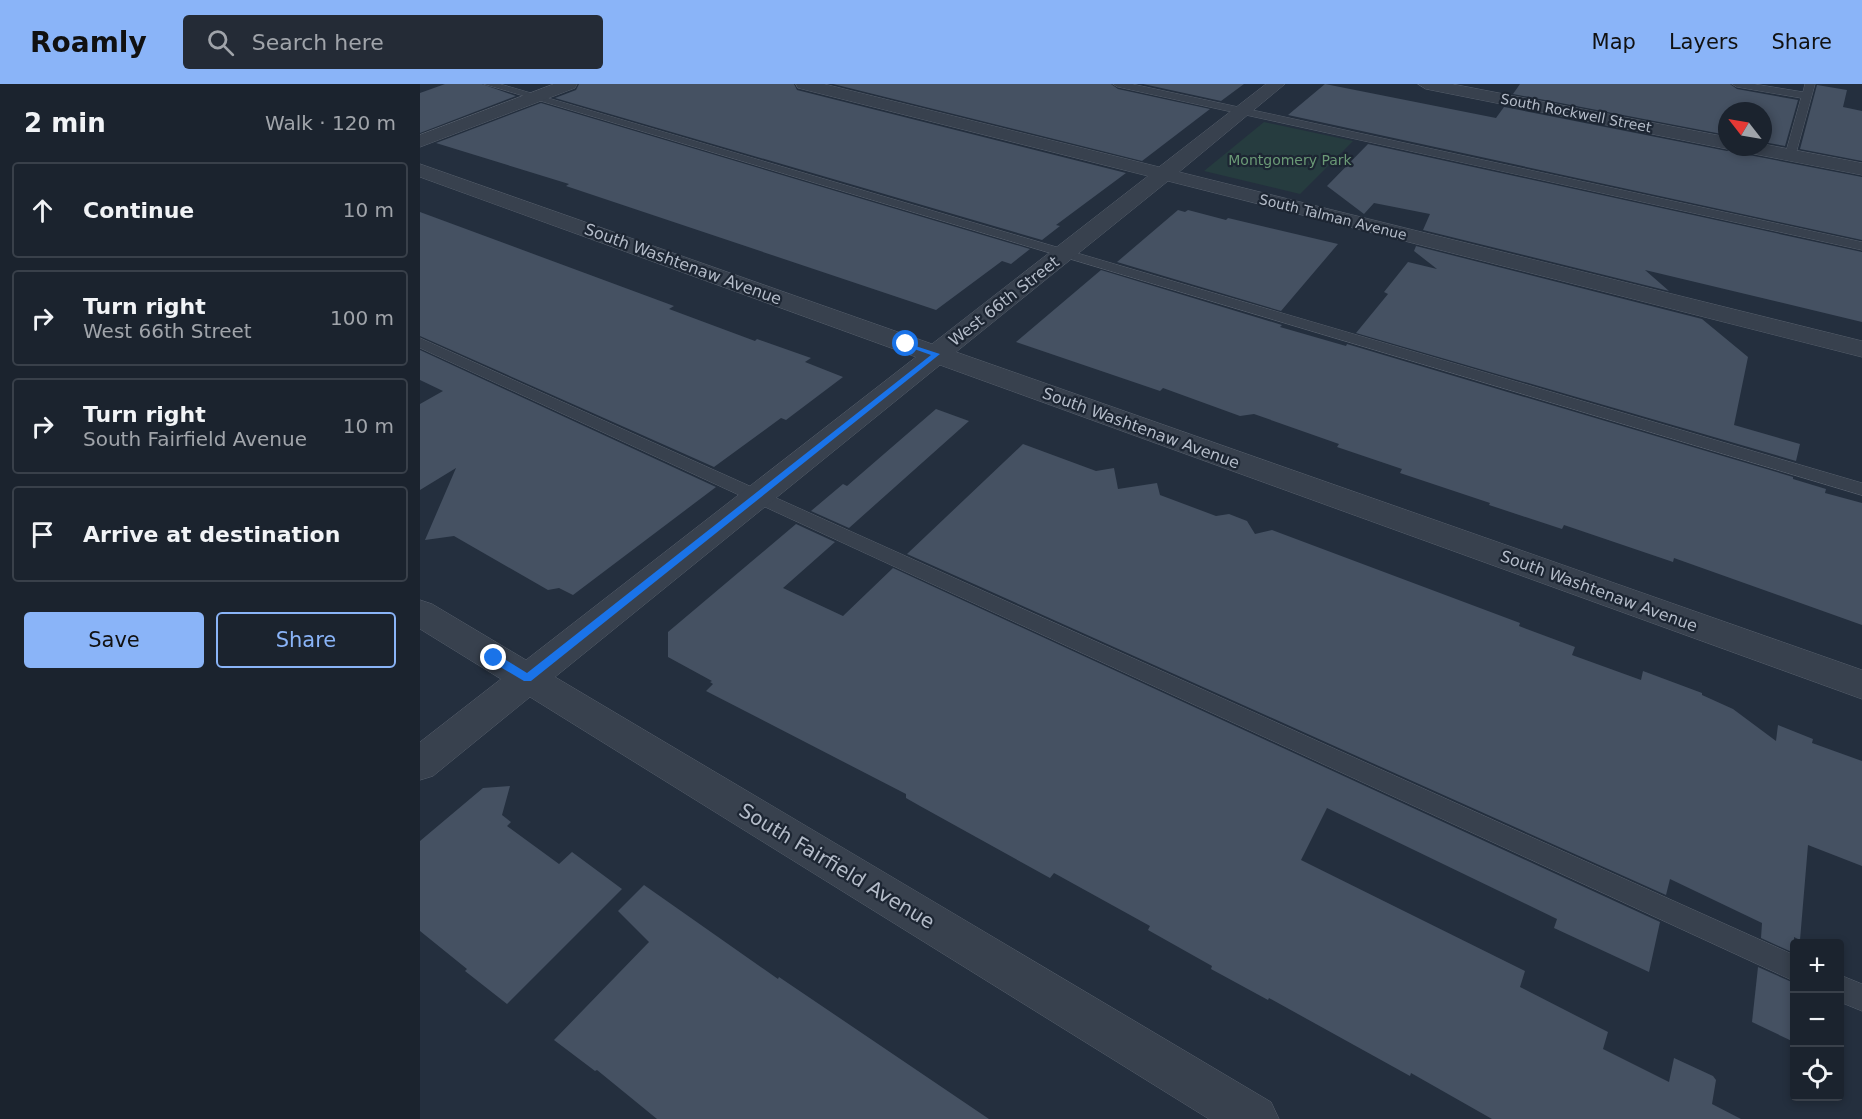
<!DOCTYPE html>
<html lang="en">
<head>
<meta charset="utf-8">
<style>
	:root { --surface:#1b232e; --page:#242b36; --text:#f1f3f6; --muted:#a0a4aa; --line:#39404a; --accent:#8ab4f8 }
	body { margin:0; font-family:"DejaVu Sans",sans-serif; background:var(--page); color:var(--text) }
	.controls { position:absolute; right:18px; bottom:18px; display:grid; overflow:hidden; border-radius:6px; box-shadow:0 3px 9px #0003 }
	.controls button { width:54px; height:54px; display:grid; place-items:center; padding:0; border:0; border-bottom:2px solid var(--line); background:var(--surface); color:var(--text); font:30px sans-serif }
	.compass { position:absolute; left:1298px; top:18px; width:54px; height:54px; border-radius:50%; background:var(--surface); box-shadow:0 3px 9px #0003; rotate:301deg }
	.stop { position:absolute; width:18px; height:18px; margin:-14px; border:4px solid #1a73e8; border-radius:50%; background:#fff }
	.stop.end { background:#1a73e8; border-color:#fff; box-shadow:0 2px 6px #0008 }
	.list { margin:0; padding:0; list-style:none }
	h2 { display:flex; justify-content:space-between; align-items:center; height:78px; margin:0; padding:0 24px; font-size:26px }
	h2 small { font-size:20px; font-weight:400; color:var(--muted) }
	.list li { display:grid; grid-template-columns:39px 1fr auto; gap:18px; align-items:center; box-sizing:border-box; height:96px; margin:0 12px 12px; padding:0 12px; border:2px solid var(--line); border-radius:6px }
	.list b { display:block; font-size:22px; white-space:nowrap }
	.list p { margin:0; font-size:20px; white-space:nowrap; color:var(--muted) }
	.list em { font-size:20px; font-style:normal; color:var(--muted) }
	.actions { display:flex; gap:12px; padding:18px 24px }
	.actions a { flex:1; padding:14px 0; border:2px solid var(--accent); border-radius:6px; text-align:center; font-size:21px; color:var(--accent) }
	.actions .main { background:var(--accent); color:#111 }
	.icon { flex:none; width:33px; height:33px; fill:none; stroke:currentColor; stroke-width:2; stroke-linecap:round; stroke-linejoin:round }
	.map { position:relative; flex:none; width:1442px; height:1035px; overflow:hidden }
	header { display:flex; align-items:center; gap:36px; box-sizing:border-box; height:84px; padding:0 30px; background:var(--accent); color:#111 }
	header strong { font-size:28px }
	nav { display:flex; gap:33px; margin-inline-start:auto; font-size:21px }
	.search { width:420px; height:54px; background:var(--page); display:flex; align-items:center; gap:15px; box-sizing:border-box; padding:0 21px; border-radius:6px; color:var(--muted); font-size:22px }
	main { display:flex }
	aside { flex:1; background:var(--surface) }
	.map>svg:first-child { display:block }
	.green { fill:#263c3f }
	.building { fill:#455162 }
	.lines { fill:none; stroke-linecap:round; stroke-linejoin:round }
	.lane-casing { stroke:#565f6c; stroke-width:1 }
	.street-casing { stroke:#565f6c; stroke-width:1 }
	.lane { fill:#38414e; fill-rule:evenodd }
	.street { fill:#38414e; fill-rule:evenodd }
	.route { fill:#1a73e8 }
	.labels { text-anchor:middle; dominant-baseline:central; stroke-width:4.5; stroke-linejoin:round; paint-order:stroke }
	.far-street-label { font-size:14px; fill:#b4bcc9; stroke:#1d2633 }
	.far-park-label { font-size:14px; fill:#6b9a76; stroke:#1d2633 }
	.street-label { font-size:16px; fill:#b4bcc9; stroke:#1d2633 }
	.near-street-label { font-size:20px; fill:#b4bcc9; stroke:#1d2633 }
</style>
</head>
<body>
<header>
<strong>Roamly</strong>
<div class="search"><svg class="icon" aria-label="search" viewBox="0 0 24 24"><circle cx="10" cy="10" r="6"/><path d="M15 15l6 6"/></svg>Search here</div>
<nav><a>Map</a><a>Layers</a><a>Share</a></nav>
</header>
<main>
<aside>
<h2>2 min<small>Walk · 120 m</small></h2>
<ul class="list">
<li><svg class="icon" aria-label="ahead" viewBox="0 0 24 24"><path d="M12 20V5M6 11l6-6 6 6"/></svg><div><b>Continue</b></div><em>10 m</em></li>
<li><svg class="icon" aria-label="right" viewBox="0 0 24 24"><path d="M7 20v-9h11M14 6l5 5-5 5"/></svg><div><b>Turn right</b><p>West 66th Street</p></div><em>100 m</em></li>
<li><svg class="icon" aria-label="right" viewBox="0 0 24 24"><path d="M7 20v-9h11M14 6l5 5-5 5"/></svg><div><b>Turn right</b><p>South Fairfield Avenue</p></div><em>10 m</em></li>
<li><svg class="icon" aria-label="arrive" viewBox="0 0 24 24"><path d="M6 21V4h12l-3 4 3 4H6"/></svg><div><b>Arrive at destination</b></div></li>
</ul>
<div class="actions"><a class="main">Save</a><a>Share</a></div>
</aside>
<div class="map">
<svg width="1442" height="1035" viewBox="0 0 1442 1035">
	<rect width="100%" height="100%" fill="#242f3e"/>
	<!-- green -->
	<path class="green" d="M844 38 933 57 880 110 784 87Z"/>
	<!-- building -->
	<g class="building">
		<path d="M25 0H62L96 12 0 49V9Z"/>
		<path d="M159 0H374L377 6 706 89 636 141 640 142 622 156 135 14 156 6Z"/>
		<path d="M413 0H691L698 5 790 25 722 77Z"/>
		<path d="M723 0H824L801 17Z"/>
		<path d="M905 0 1076 34 1084 23 1307 67 1318 63 1321 69 1329 71 1442 93V156L868 31Z"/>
		<path d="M1100 0H1310L1317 5 1378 16 1365 62 1343 58V27H1307V51L1093 10Z"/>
		<path d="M1397 1 1427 6 1423 23 1442 27V77L1380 65Z"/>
		<path d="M121 19 610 165 591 180 582 177 516 226 146 102 149 100 16 59Z"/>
		<path d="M948 60 1442 168V238L1225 186 1249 207 1003 146 1010 130 954 119 944 130 907 102Z"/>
		<path d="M758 126 765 128 768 126 806 136 808 134 918 160 861 227 697 178Z"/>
		<path d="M0 128 254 222 249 225 335 257 337 255 391 274 385 278 423 293 366 336 361 334 294 383 0 252Z"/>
		<path d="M996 162 1282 235 1328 273 1314 341 1380 360 1376 377 936 249 968 210 964 208 988 178 1017 185 994 167Z"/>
		<path d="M681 186 862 241 860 243 926 262 927 260 1373 393V395L1406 405 1405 409 1442 419V541L1254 474 1253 478 1144 441 1142 445 1069 421 1070 419 980 389 982 385 917 363 919 360 834 330 820 332 743 304 740 307 596 258Z"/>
		<path d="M0 266 296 403 153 511 139 504 128 506 34 452 5 456 36 384 0 406V320L23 307 0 296Z"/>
		<path d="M516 325 549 337 429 444 391 427 423 400 427 402Z"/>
		<path d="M603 360 676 387 694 384 698 405 737 399 740 411 796 432 809 430 827 437 835 450 852 446 1100 539 1099 542 1155 563 1152 571 1221 596 1223 587 1282 609V611L1313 625 1356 657 1358 641 1393 655 1392 659 1442 677V782L1388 761 1380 856 1374 853V869L1341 854 1342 839 1250 795 1246 811 487 470Z"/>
		<path d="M376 440 415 458 363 504 423 532 473 484 1240 838 1229 888 1134 844 1137 835 907 724 881 776 1105 887 1100 903 1188 948 1183 965 1249 998 1254 974 1293 992 1296 996 1292 1020 1321 1035H1072L991 989 990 992 849 914 848 916 791 885 792 882 728 846 730 842 634 789 630 794 500 722 486 714V710L286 607 293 600 290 598 292 597 248 573V548Z"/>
		<path d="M90 702 82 731 91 738 87 742 139 780 152 768 202 805 87 920 45 887 47 885 0 847V757L63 704Z"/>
		<path d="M224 801 358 895 359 893 569 1035H237L177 986 175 987 134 956 229 858 198 827Z"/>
		<path d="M1338 883 1374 899V958L1332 938Z"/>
	</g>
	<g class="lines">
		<defs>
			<g id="lane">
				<path d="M64 0H80L1442 399V411Z"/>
				<path d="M693 0H712L1442 158V166L698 3Z"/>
				<path d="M1312 0H1334L1383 8 1385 0H1395L1375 73H1367L1365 71 1381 14 1317 3Z"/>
				<path d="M0 254 1374 871V897L0 264Z"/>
				<path d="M1420 891 1442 900V927L1420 918Z"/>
			</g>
			<g id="street">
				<path d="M134 0H157L155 4 0 63V51Z"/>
				<path d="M376 0H404L739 83 846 0H865L759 88 1442 257V273L748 97 536 268 1442 586V615L520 281 135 593 851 1018 859 1035H789L110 613 13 692 0 696V658L81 595 0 545V516L12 520 106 576 496 273 0 93V80L512 260 728 92 378 4Z"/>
				<path d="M998 0H1032L1307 53V63H1313L1307 65 1006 5Z"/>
				<path d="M1343 60 1442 79V91L1329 69 1322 67 1320 63H1343Z"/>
			</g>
		</defs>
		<!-- lane casing -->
		<use href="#lane" class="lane-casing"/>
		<!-- street casing -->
		<use href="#street" class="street-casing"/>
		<!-- lane -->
		<use href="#lane" class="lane"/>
		<!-- street -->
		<use href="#street" class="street"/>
	</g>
	<!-- route -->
	<path class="route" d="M483 258 520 270 111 597H104L70 577V571H78L107 589 511 271 483 261Z"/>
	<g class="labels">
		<!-- far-street labels -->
		<g class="far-street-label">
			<text transform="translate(1156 29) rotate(11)">South Rockwell Street</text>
			<text transform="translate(913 133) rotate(14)">South Talman Avenue</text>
		</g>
		<!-- far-park labels -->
		<g class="far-park-label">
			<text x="870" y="76">Montgomery Park</text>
		</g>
		<!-- street labels -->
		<g class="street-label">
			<text transform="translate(263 180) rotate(20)">South Washtenaw Avenue</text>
			<text transform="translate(584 217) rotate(-38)">West 66th Street</text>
			<text transform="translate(721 344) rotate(20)">South Washtenaw Avenue</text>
			<text transform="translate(1179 507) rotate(20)">South Washtenaw Avenue</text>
		</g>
		<!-- near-street labels -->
		<g class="near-street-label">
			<text transform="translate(417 782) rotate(31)">South Fairfield Avenue</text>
		</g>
	</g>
</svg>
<div class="controls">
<button>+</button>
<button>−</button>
<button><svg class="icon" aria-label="locate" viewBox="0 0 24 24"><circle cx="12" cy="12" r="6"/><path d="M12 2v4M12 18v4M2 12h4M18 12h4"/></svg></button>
</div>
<svg class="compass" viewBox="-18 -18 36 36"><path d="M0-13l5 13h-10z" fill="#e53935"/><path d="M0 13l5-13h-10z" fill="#a0a4aa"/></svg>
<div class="stop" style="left:486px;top:260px"></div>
<div class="stop end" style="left:74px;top:574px"></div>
</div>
</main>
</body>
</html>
